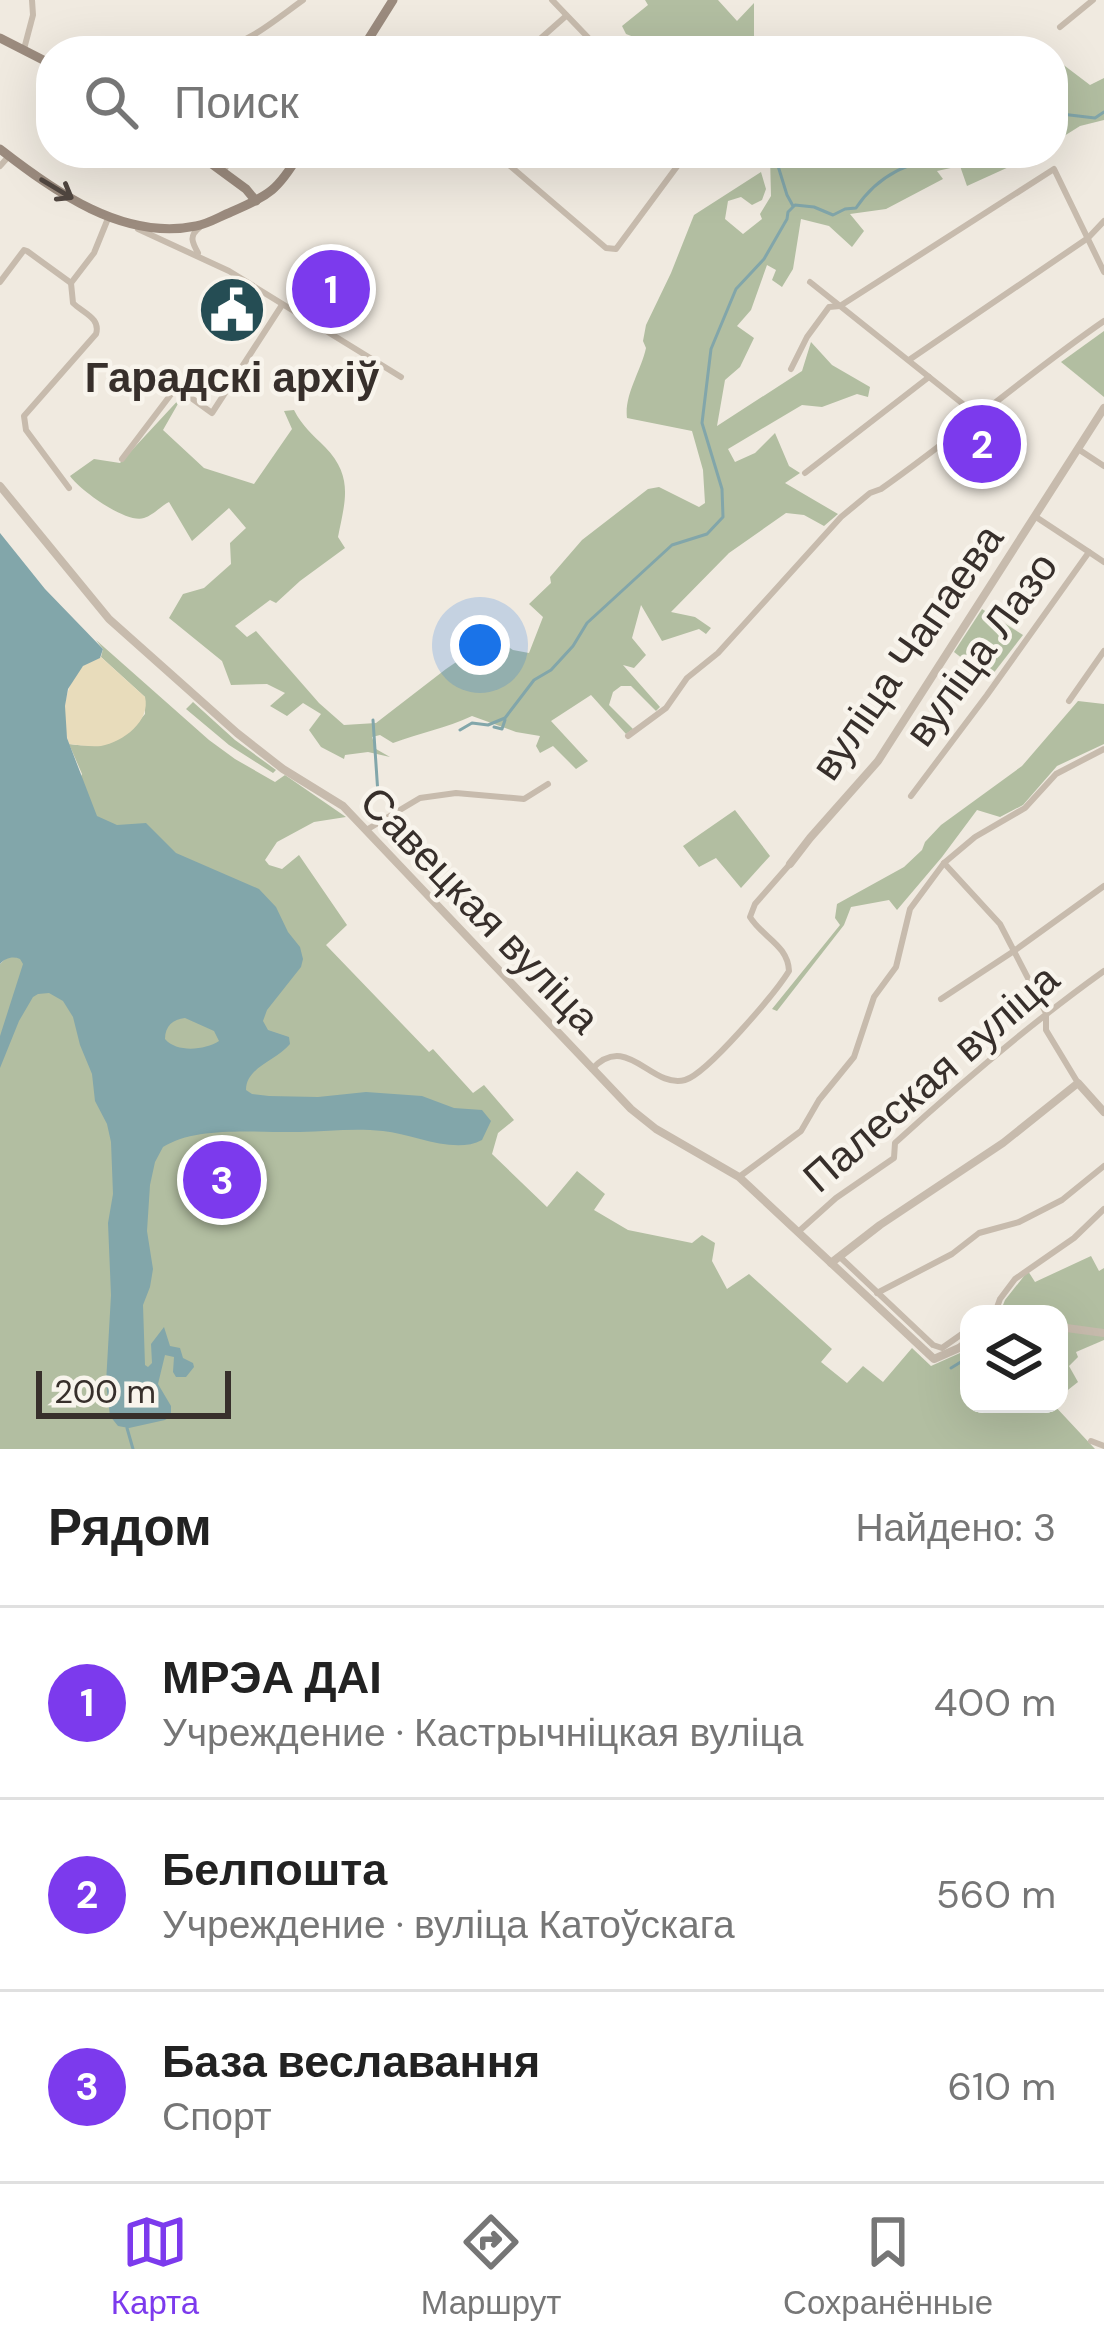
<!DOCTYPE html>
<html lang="ru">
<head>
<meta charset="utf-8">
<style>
	:root { --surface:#fff; --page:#f2f2f2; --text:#222; --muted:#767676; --line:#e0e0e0; --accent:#7c3aed }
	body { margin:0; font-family:"DM Sans",sans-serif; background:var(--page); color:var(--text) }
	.controls { position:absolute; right:36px; bottom:36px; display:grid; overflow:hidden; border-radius:24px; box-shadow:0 12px 48px #0002 }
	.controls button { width:108px; height:108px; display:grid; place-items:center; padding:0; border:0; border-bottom:3px solid var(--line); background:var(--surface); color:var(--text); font:60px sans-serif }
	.scale { position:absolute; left:36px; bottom:30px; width:195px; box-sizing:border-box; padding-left:12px; border:6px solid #372f2b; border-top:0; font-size:33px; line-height:42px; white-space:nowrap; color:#372f2b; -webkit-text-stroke:9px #f8f4ec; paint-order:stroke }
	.you { position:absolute; left:480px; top:645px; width:42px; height:42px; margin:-30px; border:9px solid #fff; border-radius:50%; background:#1a73e8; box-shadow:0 0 0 18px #1a73e833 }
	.badge { display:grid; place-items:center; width:78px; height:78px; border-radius:50%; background:var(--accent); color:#fff; font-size:39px; font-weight:700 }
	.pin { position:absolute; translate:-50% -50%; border:6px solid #fff; box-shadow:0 3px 12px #0006 }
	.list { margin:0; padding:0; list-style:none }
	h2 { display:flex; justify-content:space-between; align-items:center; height:156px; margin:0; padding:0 48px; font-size:51px }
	h2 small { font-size:39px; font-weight:400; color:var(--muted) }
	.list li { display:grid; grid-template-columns:78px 1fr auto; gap:36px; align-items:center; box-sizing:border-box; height:192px; padding:0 48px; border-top:3px solid var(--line) }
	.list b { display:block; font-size:45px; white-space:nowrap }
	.list p { margin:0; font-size:39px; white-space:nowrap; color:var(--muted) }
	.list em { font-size:39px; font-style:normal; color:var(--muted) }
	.icon { flex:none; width:66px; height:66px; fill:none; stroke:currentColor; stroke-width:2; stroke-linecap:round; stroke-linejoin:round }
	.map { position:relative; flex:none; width:1104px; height:1449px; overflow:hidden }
	.search { position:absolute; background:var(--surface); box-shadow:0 12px 48px #0002; left:36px; right:36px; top:36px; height:132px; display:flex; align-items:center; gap:30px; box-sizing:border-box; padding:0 42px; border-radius:48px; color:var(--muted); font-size:45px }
	.sheet { height:732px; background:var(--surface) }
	nav { display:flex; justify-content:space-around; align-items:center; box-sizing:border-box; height:168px; border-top:3px solid var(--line); background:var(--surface); font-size:33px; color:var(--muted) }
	nav a { display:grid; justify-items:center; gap:6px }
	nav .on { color:var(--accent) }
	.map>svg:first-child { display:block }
	.green { fill:#b2bea1 }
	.sand { fill:#e8dcbb }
	.water { fill:#82a6aa; fill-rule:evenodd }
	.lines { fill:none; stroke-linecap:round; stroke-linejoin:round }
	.stream { stroke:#82a6aa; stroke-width:3 }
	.minor { stroke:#c7bbad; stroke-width:6 }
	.tertiary { stroke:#c7bbad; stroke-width:8 }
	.secondary { stroke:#9b8b7e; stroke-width:9 }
	.oneway { stroke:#504640 }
	.labels { text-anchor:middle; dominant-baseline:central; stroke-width:9; stroke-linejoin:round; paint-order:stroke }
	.poi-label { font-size:42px; font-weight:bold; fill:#372f2b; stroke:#f8f4ec }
	.street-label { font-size:42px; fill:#372f2b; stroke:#f8f4ec }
</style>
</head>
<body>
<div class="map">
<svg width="1104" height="1449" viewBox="0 0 1104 1449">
	<rect width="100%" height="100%" fill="#f0eae0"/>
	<!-- green -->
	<g class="green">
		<path d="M645 0H718L737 21 754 3V51H670L626 34 622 26 648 5Z"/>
		<path d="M1053 62 1061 63 1090 85 1104 78V120L1080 126 1053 143Z"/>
		<path d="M767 153H814L828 168 852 153H1013L1017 159 1011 166 967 186 960 166 937 171 943 179 886 209 850 214 864 231 852 247 829 226 801 219 793 269 782 287 772 280 776 270 767 265 751 310 737 326 754 338 740 367 725 380 717 426 802 371 811 342 832 365 870 387 868 397 857 394 822 407 802 405 728 449 735 462 755 453 775 433 789 466 800 473 785 483 838 514 824 526 804 515 786 513 729 553 671 612 695 617 711 628 706 634 699 629 662 641 641 605 632 638 646 655 634 668 623 665 660 707 656 711 631 686H621L613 692 609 705 633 729 626 734 591 695 551 721 588 761 576 769 553 746 540 753 536 746 540 736 516 732 472 716C446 728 420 733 393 743L380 735 372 737 376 749 390 757 368 752 345 755 344 759 321 747 309 730 321 714 303 703 287 716 270 706 285 693 267 684 231 685 222 661 169 618 183 594 204 588 231 564 230 543 246 528 229 508 192 541 169 502C161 506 152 516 144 518 126 524 80 490 70 476L94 459 120 463 183 395 163 430 204 468 254 484 292 429 284 411 294 410C302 426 313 435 325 447 354 477 345 501 338 537L345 548 300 581 276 603 270 600 235 626 247 637 256 631 319 703 344 725 376 723 446 669 493 637 513 650 529 653 543 617 529 604 551 583 550 577 582 540 648 489 659 487 699 507 705 503 703 470 692 431 627 418C624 395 641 371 646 348L643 341 646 325 671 273 694 215 761 172 766 189 762 200 752 205 741 197 728 201 725 219 743 234 762 219 760 214 771 196 770 156Z"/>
		<path d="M1104 331V397L1061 362Z"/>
		<path d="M982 609 1023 635 989 679 954 652Z"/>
		<path d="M96 640 209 740 235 759 275 782 285 775 346 817 314 822 277 842 265 860 269 865 282 869 299 855 347 925 326 945 429 1052 433 1049 473 1093 484 1085 514 1120 498 1133 492 1154 547 1207 577 1171 605 1194 594 1210 628 1230 692 1243 702 1235 715 1243 712 1261 727 1289 749 1274 832 1349 821 1362 847 1383 863 1366 883 1382 912 1348 931 1366 969 1349V1404H1053L1095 1449H0V964L5 959 82 774 69 744C102 749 125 739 145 714V697L101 657 103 649Z"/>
		<path d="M1078 701 1104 704V744L1057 766 1023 805 1000 817 977 810 942 857 897 910 889 900 851 907 844 925 777 1011 772 1009 840 925 835 918 837 904 904 867 922 850 925 842 941 825 1022 766Z"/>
		<path d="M193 702 235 740 276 770 273 773 229 745 186 709Z"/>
		<path d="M735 810 770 856 741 888 716 858 699 867 683 846Z"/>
		<path d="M1091 1256 1099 1271 1104 1268V1340L1076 1352 1078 1357 1069 1366 1078 1382 1059 1397V1314H1005L1001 1310 1005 1300 1028 1271 1035 1282Z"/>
	</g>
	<!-- sand -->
	<path class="sand" d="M101 657 145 697C151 721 123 742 101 746 90 747 80 745 69 744 61 719 63 685 83 666 88 661 95 660 101 657Z"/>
	<!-- water -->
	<path class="water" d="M0 533 45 589 103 649 100 658 83 666 68 689 65 706 67 738 97 816 117 825 146 823 176 853 259 889 276 907 288 932 300 947 303 959 301 967 267 1010 263 1021 268 1030 289 1037 290 1044C276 1061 246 1067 246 1090L252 1094 269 1096 318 1097 366 1092 422 1096 454 1108 482 1110 491 1121 482 1140C454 1155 414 1134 383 1131 356 1128 328 1131 300 1132 261 1133 197 1125 163 1147L155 1162 150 1185 147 1231 153 1269 150 1287 143 1305 145 1365 148 1367 152 1363 151 1344 164 1327 170 1346 180 1348 183 1358 193 1363 194 1367 186 1377H176L173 1372 174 1357 165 1355 158 1384 171 1406V1416L165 1420 129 1428 118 1426 110 1416 106 1383 111 1295 108 1223 113 1194 111 1142 107 1124 95 1101 92 1074 80 1045 73 1017 63 1001 49 993 38 994 33 997 19 1021 0 1068V1036L23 964 20 959C13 956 5 958 0 964ZM185 1018 214 1031 219 1041C205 1050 177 1053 165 1039 165 1026 173 1019 185 1018Z"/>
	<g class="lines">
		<!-- stream -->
		<g class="stream">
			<path d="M1053 113 1095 118 1104 112"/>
			<path d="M774 153 787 195 793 206"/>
			<path d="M373 720 378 794"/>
			<path d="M494 727 502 729 505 720"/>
			<path d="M460 730 472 723 488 725 505 718 534 680 551 670 573 646 587 623 672 545 707 534 723 517 722 489 702 423 711 349 736 289 764 259 787 219 788 212 795 205 814 207 833 215 845 209 856 208C880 172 909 164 949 153"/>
			<path d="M951 1368 969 1357"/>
			<path d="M127 1428 133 1449"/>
		</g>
		<!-- minor -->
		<g class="minor">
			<path d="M552 0 601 51"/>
			<path d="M1060 27 1093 0"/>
			<path d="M368 40 380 51"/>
			<path d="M24 49 33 15 32 0"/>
			<path d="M214 51C248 44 275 20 303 0"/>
			<path d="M531 51 532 46 566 16"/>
			<path d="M253 153 257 156 258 153"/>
			<path d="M495 153 606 248 616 249 687 153"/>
			<path d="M0 166 9 156"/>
			<path d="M216 167 223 153"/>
			<path d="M223 172 234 153"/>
			<path d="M138 229 229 271 401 377"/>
			<path d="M198 253C192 242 189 236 199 228"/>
			<path d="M0 282 24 250 27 251 71 283 73 303C83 313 101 318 96 334L24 416 26 430 69 488"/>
			<path d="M810 282 978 416"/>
			<path d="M71 283 94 253 109 216"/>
			<path d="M909 360 1088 238 1104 221"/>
			<path d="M791 369 807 337 829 307 840 306 1054 169 1104 272"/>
			<path d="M1078 449 1104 466"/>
			<path d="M122 459 172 393 183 392 212 413 282 305"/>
			<path d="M805 473 929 377"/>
			<path d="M1036 517 1089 552"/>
			<path d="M1069 701 1104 651"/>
			<path d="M628 736 666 708 687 678 718 653 841 517 870 493 881 489C957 436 1027 374 1104 321"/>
			<path d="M911 796 987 695 1089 552 1104 562"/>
			<path d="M368 829 420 798 456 793 524 799 548 784"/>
			<path d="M944 863 1000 924 1046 1013V1030L1078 1083"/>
			<path d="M941 999 1014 951 1104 886"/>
			<path d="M592 1069C627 1031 651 1089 685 1080 707 1074 776 992 789 971 788 945 762 937 750 917L755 904 790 864"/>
			<path d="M739 1177 801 1131 819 1100 854 1057 874 997 896 967 910 909 944 863 975 837 1025 808 1056 774 1104 749"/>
			<path d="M798 1232 836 1198 894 1158 895 1143C962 1082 1030 1024 1104 971"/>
			<path d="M840 1257 933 1345 942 1348 969 1329"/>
			<path d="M877 1293 952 1254 979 1233 1019 1222 1062 1200 1104 1166"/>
			<path d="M991 1314 996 1310 1000 1299 1015 1279 1074 1238 1104 1209"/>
			<path d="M1091 1441 1104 1446"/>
		</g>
		<!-- tertiary -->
		<g class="tertiary">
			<path d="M0 486 109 619 237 733 283 769 343 806 631 1109 656 1129 739 1177 934 1359 959 1348 969 1340"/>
			<path d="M790 864 810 838 878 761 1104 408"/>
			<path d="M831 1263 880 1225 1003 1143 1078 1083 1104 1112"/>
			<path d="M1059 1327 1104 1333"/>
		</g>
		<!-- secondary -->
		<g class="secondary">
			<path d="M0 38 51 64"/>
			<path d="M361 51 393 0"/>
			<path d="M0 149C54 191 123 241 196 226 208 224 219 217 231 212 270 195 278 190 300 153"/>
			<path d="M197 153 246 189 256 201"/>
		</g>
	</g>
	<!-- one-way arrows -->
	<defs><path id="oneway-shaft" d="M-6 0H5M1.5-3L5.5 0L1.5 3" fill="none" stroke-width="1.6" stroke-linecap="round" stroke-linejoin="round" transform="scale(3)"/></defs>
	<use class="oneway" href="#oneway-shaft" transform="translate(57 189) rotate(31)"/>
	<!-- icons -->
	<defs>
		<symbol id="civic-disc" viewBox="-11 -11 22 22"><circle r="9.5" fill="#254d54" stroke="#f8f4ec"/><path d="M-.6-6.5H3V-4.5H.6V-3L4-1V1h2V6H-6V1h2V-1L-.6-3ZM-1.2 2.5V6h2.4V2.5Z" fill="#fff"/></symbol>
	</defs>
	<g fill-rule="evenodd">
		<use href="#civic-disc" x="194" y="272" width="76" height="76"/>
	</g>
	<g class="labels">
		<!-- poi labels -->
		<g class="poi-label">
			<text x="232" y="377">Гарадскі архіў</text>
		</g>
		<!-- street labels -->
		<g class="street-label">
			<text transform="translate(981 649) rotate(-54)">вуліца Лазо</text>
			<text transform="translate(907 652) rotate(-55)">вуліца Чапаева</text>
			<text transform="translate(480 910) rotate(46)">Савецкая вуліца</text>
			<text transform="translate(931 1078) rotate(-41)">Палеская вуліца</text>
		</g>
	</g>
</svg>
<div class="controls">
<button><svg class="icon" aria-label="layers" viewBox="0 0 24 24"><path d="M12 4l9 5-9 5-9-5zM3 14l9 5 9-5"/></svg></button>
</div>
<div class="scale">200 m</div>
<div class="you"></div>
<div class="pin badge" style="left:331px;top:289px">1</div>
<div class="pin badge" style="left:982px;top:444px">2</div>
<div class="pin badge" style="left:222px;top:1180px">3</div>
<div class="search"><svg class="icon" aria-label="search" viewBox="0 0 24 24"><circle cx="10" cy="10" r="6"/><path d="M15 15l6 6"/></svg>Поиск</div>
</div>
<section class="sheet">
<h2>Рядом<small>Найдено: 3</small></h2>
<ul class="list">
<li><span class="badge">1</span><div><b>МРЭА ДАІ</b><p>Учреждение · Кастрычніцкая вуліца</p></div><em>400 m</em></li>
<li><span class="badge">2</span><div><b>Белпошта</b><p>Учреждение · вуліца Катоўскага</p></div><em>560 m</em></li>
<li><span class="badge">3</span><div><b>База веславання</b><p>Спорт</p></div><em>610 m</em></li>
</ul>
</section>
<nav>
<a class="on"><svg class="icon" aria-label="map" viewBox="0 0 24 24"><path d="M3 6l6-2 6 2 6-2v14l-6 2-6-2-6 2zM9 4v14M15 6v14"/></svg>Карта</a>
<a><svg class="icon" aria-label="directions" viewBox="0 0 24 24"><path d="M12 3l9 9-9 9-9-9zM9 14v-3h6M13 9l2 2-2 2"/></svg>Маршрут</a>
<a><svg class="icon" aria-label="saved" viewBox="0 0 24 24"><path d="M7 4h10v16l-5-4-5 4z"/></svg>Сохранённые</a>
</nav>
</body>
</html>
